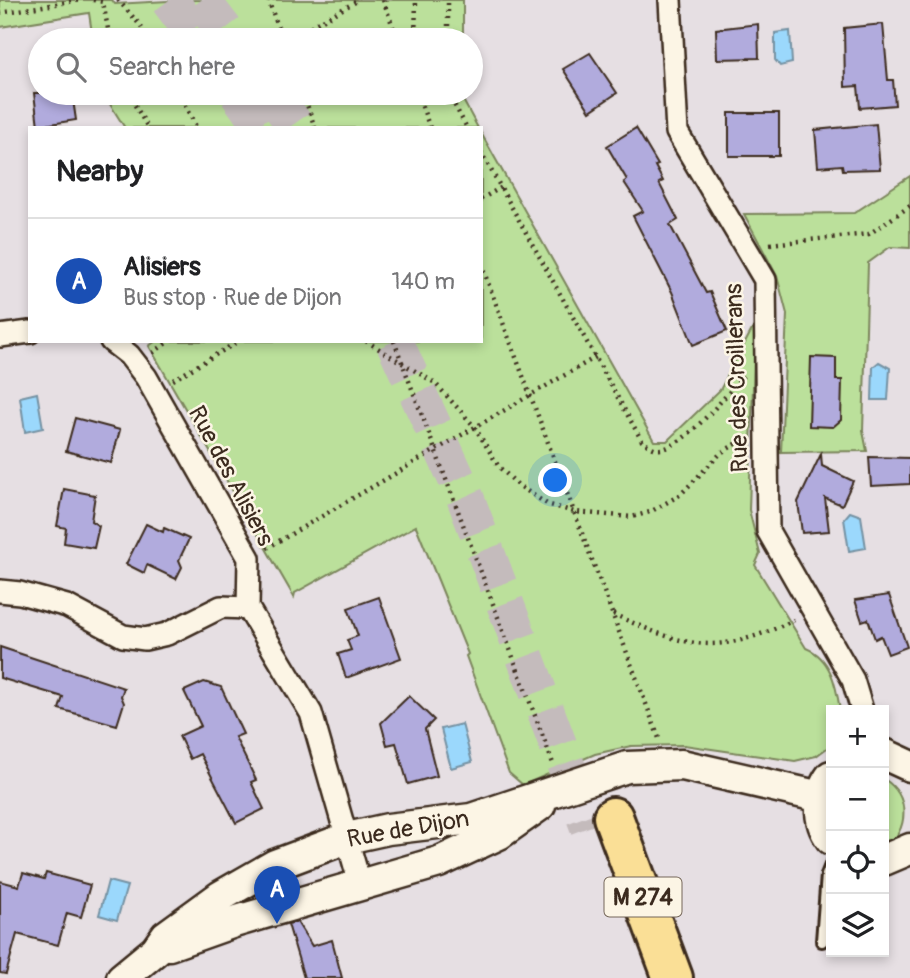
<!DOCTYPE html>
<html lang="en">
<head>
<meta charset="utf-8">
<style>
	:root { --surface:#fff; --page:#f6f6f6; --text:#202124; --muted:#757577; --line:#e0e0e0; --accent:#1f6fb2 }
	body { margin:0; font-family:Pangolin,sans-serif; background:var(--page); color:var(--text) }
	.controls { position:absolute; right:21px; bottom:21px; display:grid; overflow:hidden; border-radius:0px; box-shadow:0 4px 10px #0003 }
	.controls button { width:63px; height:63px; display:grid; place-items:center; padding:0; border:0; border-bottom:2px solid var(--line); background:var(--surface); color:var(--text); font:35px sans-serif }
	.you { position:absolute; left:556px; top:481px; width:24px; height:24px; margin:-18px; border:5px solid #fff; border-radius:50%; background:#1a73e8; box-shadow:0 0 0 10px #1a73e833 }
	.badge { display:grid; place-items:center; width:46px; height:46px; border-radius:50%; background:var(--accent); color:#fff; font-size:23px; font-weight:700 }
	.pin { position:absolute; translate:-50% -58px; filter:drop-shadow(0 2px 4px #0008) }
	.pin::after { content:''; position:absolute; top:37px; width:24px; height:21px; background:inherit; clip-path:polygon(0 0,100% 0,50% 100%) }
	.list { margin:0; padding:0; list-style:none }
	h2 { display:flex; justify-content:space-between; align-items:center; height:91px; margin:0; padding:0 28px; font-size:30px }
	h2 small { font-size:23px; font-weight:400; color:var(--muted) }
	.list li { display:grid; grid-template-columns:46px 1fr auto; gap:21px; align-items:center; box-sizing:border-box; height:126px; padding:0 28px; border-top:2px solid var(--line) }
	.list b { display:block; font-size:26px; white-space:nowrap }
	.list p { margin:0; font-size:23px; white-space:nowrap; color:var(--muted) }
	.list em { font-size:23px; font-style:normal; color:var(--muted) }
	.icon { flex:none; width:38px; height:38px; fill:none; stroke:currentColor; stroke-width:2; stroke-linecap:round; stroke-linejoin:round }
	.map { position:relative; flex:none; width:910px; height:978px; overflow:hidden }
	.search { position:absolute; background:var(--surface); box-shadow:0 4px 10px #0003; left:28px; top:28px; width:455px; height:77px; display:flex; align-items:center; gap:18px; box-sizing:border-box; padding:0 24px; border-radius:38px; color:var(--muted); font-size:26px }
	.panel { position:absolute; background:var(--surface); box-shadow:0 4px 10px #0003; left:28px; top:126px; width:455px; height:217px; border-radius:0px }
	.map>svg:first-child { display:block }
	.green { fill:#bbe09b; stroke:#7b855c; stroke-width:2 }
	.water { fill:#9bd8fc; stroke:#7592a3; stroke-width:2 }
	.building { fill:#b1abdd; stroke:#3b2a1e; stroke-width:2 }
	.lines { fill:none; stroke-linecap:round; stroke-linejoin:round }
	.highway-tunnel { stroke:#c4bbbc; stroke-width:38; stroke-dasharray:38 19; stroke-linecap:butt }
	.lane-casing { stroke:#3b2a1e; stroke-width:16 }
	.street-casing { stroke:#3b2a1e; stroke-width:26 }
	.secondary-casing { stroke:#3b2a1e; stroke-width:35 }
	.highway-casing { stroke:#3b2a1e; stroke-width:44 }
	.path { stroke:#3b2a1e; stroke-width:4.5; stroke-dasharray:2 5; stroke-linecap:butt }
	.lane { stroke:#fcf5e5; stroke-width:10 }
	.street { stroke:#fcf5e5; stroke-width:21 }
	.secondary { stroke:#fcf5e5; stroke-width:30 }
	.highway { stroke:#fadf96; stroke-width:38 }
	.labels { text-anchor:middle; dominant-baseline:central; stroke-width:5; stroke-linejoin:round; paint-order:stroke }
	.shield { fill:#fcf5e5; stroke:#75675a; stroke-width:2 }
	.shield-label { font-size:23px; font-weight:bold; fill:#3b2a1e }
	.street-label { font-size:24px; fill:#3b2a1e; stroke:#fcf5e5 }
</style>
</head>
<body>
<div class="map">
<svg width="910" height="978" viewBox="0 0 910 978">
	<rect width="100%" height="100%" fill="#e6dfe3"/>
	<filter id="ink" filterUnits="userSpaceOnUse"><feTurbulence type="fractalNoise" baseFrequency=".0143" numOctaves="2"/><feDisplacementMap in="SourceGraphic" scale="14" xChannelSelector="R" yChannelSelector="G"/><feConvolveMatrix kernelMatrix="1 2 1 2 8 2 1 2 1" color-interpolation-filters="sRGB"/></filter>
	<g filter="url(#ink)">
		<!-- green -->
		<g class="green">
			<path d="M0 0H112L115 4 186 0H463V40H93L89 13 0 27Z"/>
			<path d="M103 93H464V102L478 128H125Z"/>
			<path d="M481 133 654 441H667L720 390 755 324 749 510 760 554 755 565 806 648C831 658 836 685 840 710H831V745L816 756 795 761 684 745 631 746 595 754 523 785 509 773 466 656 468 654 416 526 295 593 294 597 149 346 156 341H481Z"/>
			<path d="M910 176V248L890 247 868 263 863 431 867 451 781 452 787 314 777 276 744 214 854 213Z"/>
			<path d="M884 779C910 796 910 829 884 849Z"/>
		</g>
		<!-- water -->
		<g class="water">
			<path d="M790 31 792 63 780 66 775 60V33Z"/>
			<path d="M879 362 890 368 888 400H872L873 367Z"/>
			<path d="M37 393 43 428 25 432 20 397Z"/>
			<path d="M850 512 861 516 866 548 849 551 844 519Z"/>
			<path d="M462 724 472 762 451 768 441 729Z"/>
			<path d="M108 881 127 886 117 920 99 915Z"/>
		</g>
		<!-- building -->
		<g class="building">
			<path d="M758 24 759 58 717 59 716 29Z"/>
			<path d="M883 24 888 80H893L895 105 860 108 858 86 845 87 844 28Z"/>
			<path d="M590 53 617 93 590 111 563 69Z"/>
			<path d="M34 93H72L76 120 38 126Z"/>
			<rect x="729" y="113" width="50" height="43"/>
			<path d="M876 124 880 169 843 170 842 165 818 167 815 130Z"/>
			<path d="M636 128 658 165 655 166 663 181 659 183 678 220 670 225 706 293 710 292 727 331 693 345 672 292 633 216 643 211 624 182 627 180 607 146Z"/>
			<path d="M811 357 836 358V380H842L841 420 833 427 809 426Z"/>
			<path d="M75 418 120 430 111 463 66 451Z"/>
			<path d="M821 454 822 466 853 481 842 505 825 498 829 531 802 533 798 502Z"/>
			<path d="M869 457 910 458V484L871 486Z"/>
			<path d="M64 489 95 495 91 521 99 526 94 548 64 543 66 528 57 526Z"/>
			<path d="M146 524 163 532 164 528 189 539 179 560 182 567 176 579 147 565 144 573 126 564Z"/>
			<path d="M889 595 907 647 888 654 881 636 875 639 868 619 862 621 855 600Z"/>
			<path d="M379 597 401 658 346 678 338 654 351 650 347 640 358 636 348 608Z"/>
			<path d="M0 647 124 688 121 696 124 703 117 725 59 709 63 697 0 678Z"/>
			<path d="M204 682 221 687 243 734 235 737 256 780 251 782 264 809 236 823 200 754 190 759 179 736 201 726 184 691Z"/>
			<path d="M409 696 434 720 425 729 437 776 408 784 396 743 387 745 381 723Z"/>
			<path d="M23 873 44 879 46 873 90 885 81 917 67 913 58 945 17 934 6 974 0 973V881L19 886Z"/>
			<path d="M297 922 312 946 332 940 342 978H304L288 924Z"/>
		</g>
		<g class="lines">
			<!-- highway-tunnel -->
			<g class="highway-tunnel">
				<path d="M169 0 199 40"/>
				<path d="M201 0 232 40"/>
				<path d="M238 93 263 128"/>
				<path d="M272 93 297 128"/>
				<path d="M394 341 465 497 589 827"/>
			</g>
			<defs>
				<path id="lane" d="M822 941 827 875 831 865"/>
				<g id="street">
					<path d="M670 0 677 132 765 280 768 531 853 680 862 710"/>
					<path d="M0 336 30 332"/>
					<path d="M111 341 129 355 146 377 249 558 248 608 311 713 360 884"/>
					<path d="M0 591 20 593 67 606 123 636 145 639 167 634 221 607 248 608"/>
				</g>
				<g id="secondary">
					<path d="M884 754 910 766"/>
					<path d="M831 776C818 793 817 821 831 839"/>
					<path d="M884 860 910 849"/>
					<path d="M169 945 234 922 439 862 499 834 540 805"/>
					<path d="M122 978 156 950 166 936 221 896 275 865 347 838 388 829 471 819 627 767 682 765 821 797"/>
				</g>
				<path id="highway" d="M613 817 673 978"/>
			</defs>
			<!-- lane casing -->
			<use href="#lane" class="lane-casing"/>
			<!-- street casing -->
			<use href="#street" class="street-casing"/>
			<!-- secondary casing -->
			<use href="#secondary" class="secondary-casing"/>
			<!-- highway casing -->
			<use href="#highway" class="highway-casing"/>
			<!-- path -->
			<g class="path">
				<path d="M93 0 103 2 110 40"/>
				<path d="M118 0 140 25 149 40"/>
				<path d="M268 0 283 40"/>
				<path d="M383 0 398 40"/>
				<path d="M0 13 81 0"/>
				<path d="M286 40 359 0"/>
				<path d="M415 40 416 0"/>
				<path d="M448 40V0"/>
				<path d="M128 93 148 128"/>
				<path d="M178 93 197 128"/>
				<path d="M303 93 315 128"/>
				<path d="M417 93 430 128"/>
				<path d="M448 93 467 128"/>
				<path d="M182 100 194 93"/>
				<path d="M481 152 642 441C646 444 652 448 657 449 680 453 728 393 743 376"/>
				<path d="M481 199 502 187"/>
				<path d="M770 244 869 234 910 206"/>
				<path d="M481 264 660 741"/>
				<path d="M366 341 435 383 474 426 499 467 518 485 547 504 574 512 632 517 650 512 680 495 722 452 745 439"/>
				<path d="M394 341 554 766"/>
				<path d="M153 353 169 341"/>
				<path d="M173 380 239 341"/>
				<path d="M267 548 596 357"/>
				<path d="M613 614C688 648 716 657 794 620"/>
			</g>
			<!-- lane -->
			<use href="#lane" class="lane"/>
			<!-- street -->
			<use href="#street" class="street"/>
			<!-- secondary -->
			<use href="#secondary" class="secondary"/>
			<!-- highway -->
			<use href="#highway" class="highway"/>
		</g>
	</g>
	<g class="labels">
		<!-- shield labels -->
		<rect class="shield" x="604.5" y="877.5" width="77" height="39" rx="5"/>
		<g class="shield-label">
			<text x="643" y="897">M 274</text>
		</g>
		<!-- street labels -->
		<g class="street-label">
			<text transform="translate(737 378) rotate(-92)">Rue des Croillerans</text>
			<text transform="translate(231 476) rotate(62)">Rue des Alisiers</text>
			<text transform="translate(408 829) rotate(-10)">Rue de Dijon</text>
		</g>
	</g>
</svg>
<div class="controls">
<button>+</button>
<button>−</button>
<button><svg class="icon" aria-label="locate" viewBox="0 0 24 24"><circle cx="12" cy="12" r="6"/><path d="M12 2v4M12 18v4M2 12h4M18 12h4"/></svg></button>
<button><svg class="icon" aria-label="layers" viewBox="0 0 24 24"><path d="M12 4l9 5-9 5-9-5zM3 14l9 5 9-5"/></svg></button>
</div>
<div class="you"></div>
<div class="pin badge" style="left:277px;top:924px;background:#1a4fb4">A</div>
<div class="search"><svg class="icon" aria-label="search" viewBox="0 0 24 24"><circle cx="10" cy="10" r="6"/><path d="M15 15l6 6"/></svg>Search here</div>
<section class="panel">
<h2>Nearby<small></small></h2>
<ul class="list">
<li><span class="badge" style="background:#1a4fb4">A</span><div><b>Alisiers</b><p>Bus stop · Rue de Dijon</p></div><em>140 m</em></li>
</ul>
</section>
</div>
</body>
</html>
